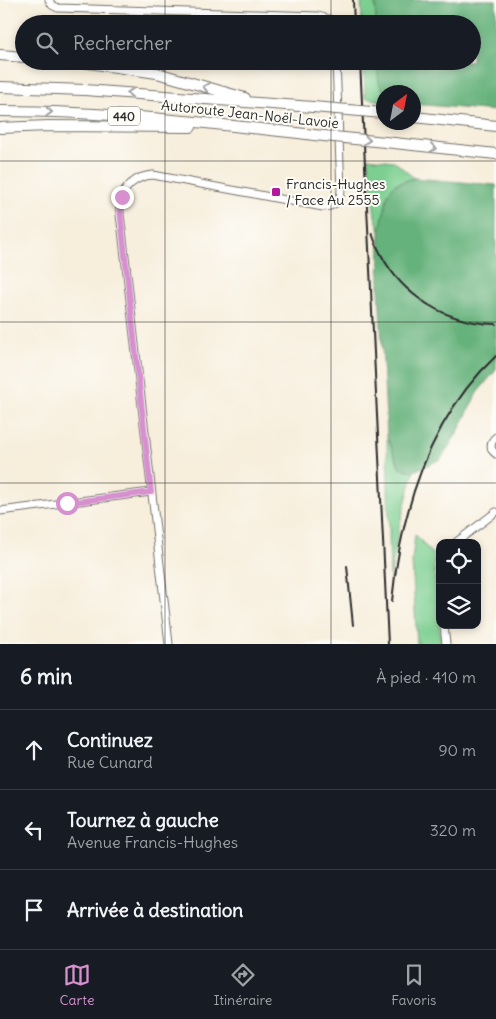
<!DOCTYPE html>
<html lang="fr">
<head>
<meta charset="utf-8">
<style>
	:root { --surface:#171b24; --page:#20242c; --text:#f1f3f6; --muted:#9ea1a6; --line:#363941; --accent:#d690ce }
	body { margin:0; font-family:Delius,sans-serif; background:var(--page); color:var(--text) }
	.controls { position:absolute; right:15px; bottom:15px; display:grid; overflow:hidden; border-radius:10px; box-shadow:0 2px 8px #0003 }
	.controls button { width:45px; height:45px; display:grid; place-items:center; padding:0; border:0; border-bottom:1px solid var(--line); background:var(--surface); color:var(--text); font:25px sans-serif }
	.compass { position:absolute; left:376px; top:85px; width:45px; height:45px; border-radius:50%; background:var(--surface); box-shadow:0 2px 8px #0003; rotate:32deg }
	.stop { position:absolute; width:15px; height:15px; margin:-11px; border:4px solid #d690ce; border-radius:50%; background:#fff }
	.stop.end { background:#d690ce; border-color:#fff; box-shadow:0 1px 5px #0008 }
	.list { margin:0; padding:0; list-style:none }
	h2 { display:flex; justify-content:space-between; align-items:center; height:65px; margin:0; padding:0 20px; font-size:21px }
	h2 small { font-size:16px; font-weight:400; color:var(--muted) }
	.list li { display:grid; grid-template-columns:32px 1fr auto; gap:15px; align-items:center; box-sizing:border-box; height:80px; padding:0 20px; border-top:1px solid var(--line) }
	.list b { display:block; font-size:19px; white-space:nowrap }
	.list p { margin:0; font-size:16px; white-space:nowrap; color:var(--muted) }
	.list em { font-size:16px; font-style:normal; color:var(--muted) }
	.icon { flex:none; width:28px; height:28px; fill:none; stroke:currentColor; stroke-width:2; stroke-linecap:round; stroke-linejoin:round }
	.map { position:relative; flex:none; width:496px; height:644px; overflow:hidden }
	.search { position:absolute; background:var(--surface); box-shadow:0 2px 8px #0003; left:15px; right:15px; top:15px; height:55px; display:flex; align-items:center; gap:12px; box-sizing:border-box; padding:0 18px; border-radius:28px; color:var(--muted); font-size:19px }
	.sheet { height:305px; background:var(--surface) }
	nav { display:flex; justify-content:space-around; align-items:center; box-sizing:border-box; height:70px; border-top:1px solid var(--line); background:var(--surface); font-size:14px; color:var(--muted) }
	nav a { display:grid; justify-items:center; gap:2px }
	nav .on { color:var(--accent) }
	.map>svg:first-child { display:block }
	.green { fill:#7dcf91; stroke:#547d5e }
	.forest { fill:#66b27b; stroke:#486e53 }
	.lines { fill:none; stroke-linecap:round; stroke-linejoin:round }
	.minor-casing { stroke:#726f69; stroke-width:9 }
	.highway-casing { stroke:#726f69; stroke-width:12 }
	.minor { stroke:#fff; stroke-width:7 }
	.highway { stroke:#fff; stroke-width:10 }
	.rail { stroke:#2b2b2b; stroke-width:2 }
	.highway-bridge-casing { stroke:#726f69; stroke-width:12; stroke-linecap:butt }
	.highway-bridge { stroke:#fff; stroke-width:10 }
	.oneway { stroke:#a0a0a0 }
	.route { stroke:#d690ce; stroke-width:6 }
	.grid { fill:none; stroke:#2b2b2b; stroke-width:1; stroke-opacity:0.55 }
	.poi-dot { fill:#b5179e; stroke:#fdfcf7; stroke-width:2 }
	.labels { text-anchor:middle; dominant-baseline:central; stroke-width:4; stroke-linejoin:round; paint-order:stroke }
	.shield { fill:#fdfcf7; stroke:#6a6a68; stroke-width:1 }
	.shield-label { font-size:12px; font-weight:bold; fill:#2b2b2b }
	.street-label { font-size:14px; fill:#2b2b2b; stroke:#fdfcf7 }
	.poi-label { font-size:14px; fill:#2b2b2b; stroke:#fdfcf7; text-anchor:start }
</style>
</head>
<body>
<div class="map">
<svg width="496" height="644" viewBox="0 0 496 644">
	<rect width="100%" height="100%" fill="#fdfcf7"/>
	<filter id="ink" filterUnits="userSpaceOnUse"><feTurbulence type="fractalNoise" baseFrequency=".02" numOctaves="2"/><feDisplacementMap in="SourceGraphic" scale="10" xChannelSelector="R" yChannelSelector="G"/><feConvolveMatrix kernelMatrix="1 2 1 2 8 2 1 2 1" color-interpolation-filters="sRGB"/></filter>
	<filter id="wash" filterUnits="userSpaceOnUse"><feTurbulence type="fractalNoise" baseFrequency=".0096" numOctaves="4" result="noise"/><feDisplacementMap in="SourceGraphic" scale="20" xChannelSelector="R" yChannelSelector="G"/><feGaussianBlur stdDeviation="1.12" result="paint"/><feColorMatrix in="noise" values="0 0 0 0 0 0 0 0 0 0 0 0 0 0 0 0 0 1.4 0 .05"/><feComposite in="paint" operator="in"/></filter>
	<g filter="url(#wash)">
		<rect width="100%" height="100%" fill="#f7eedc"/>
		<!-- green -->
		<g class="green">
			<path d="M361 0H375L376 24H362Z"/>
			<path d="M364 61H377C378 73 377 84 385 92H384L383 101 365 98Z"/>
			<path d="M368 158 394 161 414 178 395 184 388 194 380 231 375 216Z"/>
			<path d="M387 437 400 469 414 471 400 523 390 580Z"/>
			<path d="M415 534 436 558 434 566 441 644H417L412 561Z"/>
		</g>
		<!-- forest -->
		<g class="forest">
			<path d="M375 0H496V111L414 104V92H385C377 84 378 73 377 61H472V24H376Z"/>
			<path d="M414 178 496 185V370L477 393 459 430 441 459 414 471 401 469 387 437 379 290 380 231 388 194 395 184Z"/>
		</g>
	</g>
	<g filter="url(#ink)">
		<g class="lines">
			<defs>
				<g id="minor">
					<path d="M49 0 52 5 58 8 318 16 329 19 333 24"/>
					<path d="M496 437C490 442 489 449 496 454"/>
					<path d="M0 511 151 492"/>
					<path d="M455 543 496 512"/>
					<path d="M440 561 439 567 440 584"/>
					<path d="M444 625 446 644"/>
					<path d="M169 644 122 230C121 222 119 213 120 205 122 187 136 176 153 175L323 207C333 207 340 202 341 191L336 61"/>
				</g>
				<g id="highway">
					<path d="M0 55 24 57"/>
					<path d="M75 61 157 73 245 98"/>
					<path d="M0 87 85 90 313 107"/>
					<path d="M0 111C105 111 210 123 314 135"/>
					<path d="M414 117 496 126"/>
					<path d="M0 128 48 126 191 127"/>
					<path d="M385 142 496 154"/>
				</g>
			</defs>
			<!-- minor casing -->
			<use href="#minor" class="minor-casing"/>
			<!-- highway casing -->
			<use href="#highway" class="highway-casing"/>
			<!-- minor -->
			<use href="#minor" class="minor"/>
			<!-- highway -->
			<use href="#highway" class="highway"/>
			<!-- rail -->
			<g class="rail">
				<path d="M353 0 354 24"/>
				<path d="M360 61 388 644"/>
				<path d="M372 233C390 288 439 323 496 324"/>
				<path d="M347 566 353 625"/>
				<path d="M392 601C401 511 428 420 496 356"/>
			</g>
			<defs>
				<g id="highway-bridge">
					<path d="M313 107 383 113"/>
					<path d="M314 135 385 142"/>
				</g>
			</defs>
			<!-- highway-bridge casing -->
			<use href="#highway-bridge" class="highway-bridge-casing"/>
			<!-- highway-bridge -->
			<use href="#highway-bridge" class="highway-bridge"/>
		</g>
		<!-- one-way arrows -->
		<defs><path id="oneway-chevron" d="M-2-3.5L2.5 0L-2 3.5" fill="none" stroke-width="1.6" stroke-linecap="round" stroke-linejoin="round" transform="scale(1.25)"/></defs>
		<g class="oneway">
			<use href="#oneway-chevron" transform="translate(206 87) rotate(-165)"/>
			<use href="#oneway-chevron" transform="translate(130 93) rotate(-176)"/>
			<use href="#oneway-chevron" transform="translate(49 112) rotate(2)"/>
			<use href="#oneway-chevron" transform="translate(367 140) rotate(6)"/>
			<use href="#oneway-chevron" transform="translate(433 148) rotate(6)"/>
		</g>
	</g>
	<g class="lines" filter="url(#ink)">
		<!-- route -->
		<path class="route" d="M67 503 151 492 121 219 120 207 122 197"/>
	</g>
	<!-- grid -->
	<path class="grid" d="M165 0V24M331 0V24M165 61V644M331 61V644M0 161H496M0 322H496M0 483H496"/>
	<!-- markers -->
	<rect class="poi-dot" x="271" y="187" width="10" height="10" rx="2.5"/>
	<g class="labels">
		<!-- shield labels -->
		<rect class="shield" x="108" y="106.5" width="32" height="19" rx="4"/>
		<g class="shield-label">
			<text x="124" y="116">440</text>
		</g>
		<!-- street labels -->
		<g class="street-label">
			<text transform="translate(250 114) rotate(6)">Autoroute Jean-Noël-Lavoie</text>
		</g>
		<!-- poi labels -->
		<g class="poi-label">
			<text x="286" y="184">Francis-Hughes<tspan x="286" dy="16">/ Face Au 2555</tspan></text>
		</g>
	</g>
</svg>
<div class="controls">
<button><svg class="icon" aria-label="locate" viewBox="0 0 24 24"><circle cx="12" cy="12" r="6"/><path d="M12 2v4M12 18v4M2 12h4M18 12h4"/></svg></button>
<button><svg class="icon" aria-label="layers" viewBox="0 0 24 24"><path d="M12 4l9 5-9 5-9-5zM3 14l9 5 9-5"/></svg></button>
</div>
<svg class="compass" viewBox="-18 -18 36 36"><path d="M0-13l5 13h-10z" fill="#e53935"/><path d="M0 13l5-13h-10z" fill="#9ea1a6"/></svg>
<div class="stop" style="left:67px;top:503px"></div>
<div class="stop end" style="left:122px;top:197px"></div>
<div class="search"><svg class="icon" aria-label="search" viewBox="0 0 24 24"><circle cx="10" cy="10" r="6"/><path d="M15 15l6 6"/></svg>Rechercher</div>
</div>
<section class="sheet">
<h2>6 min<small>À pied · 410 m</small></h2>
<ul class="list">
<li><svg class="icon" aria-label="ahead" viewBox="0 0 24 24"><path d="M12 20V5M6 11l6-6 6 6"/></svg><div><b>Continuez</b><p>Rue Cunard</p></div><em>90 m</em></li>
<li><svg class="icon" aria-label="left" viewBox="0 0 24 24"><path d="M17 20v-9H6M10 6l-5 5 5 5"/></svg><div><b>Tournez à gauche</b><p>Avenue Francis-Hughes</p></div><em>320 m</em></li>
<li><svg class="icon" aria-label="arrive" viewBox="0 0 24 24"><path d="M6 21V4h12l-3 4 3 4H6"/></svg><div><b>Arrivée à destination</b></div></li>
</ul>
</section>
<nav>
<a class="on"><svg class="icon" aria-label="map" viewBox="0 0 24 24"><path d="M3 6l6-2 6 2 6-2v14l-6 2-6-2-6 2zM9 4v14M15 6v14"/></svg>Carte</a>
<a><svg class="icon" aria-label="directions" viewBox="0 0 24 24"><path d="M12 3l9 9-9 9-9-9zM9 14v-3h6M13 9l2 2-2 2"/></svg>Itinéraire</a>
<a><svg class="icon" aria-label="saved" viewBox="0 0 24 24"><path d="M7 4h10v16l-5-4-5 4z"/></svg>Favoris</a>
</nav>
</body>
</html>
